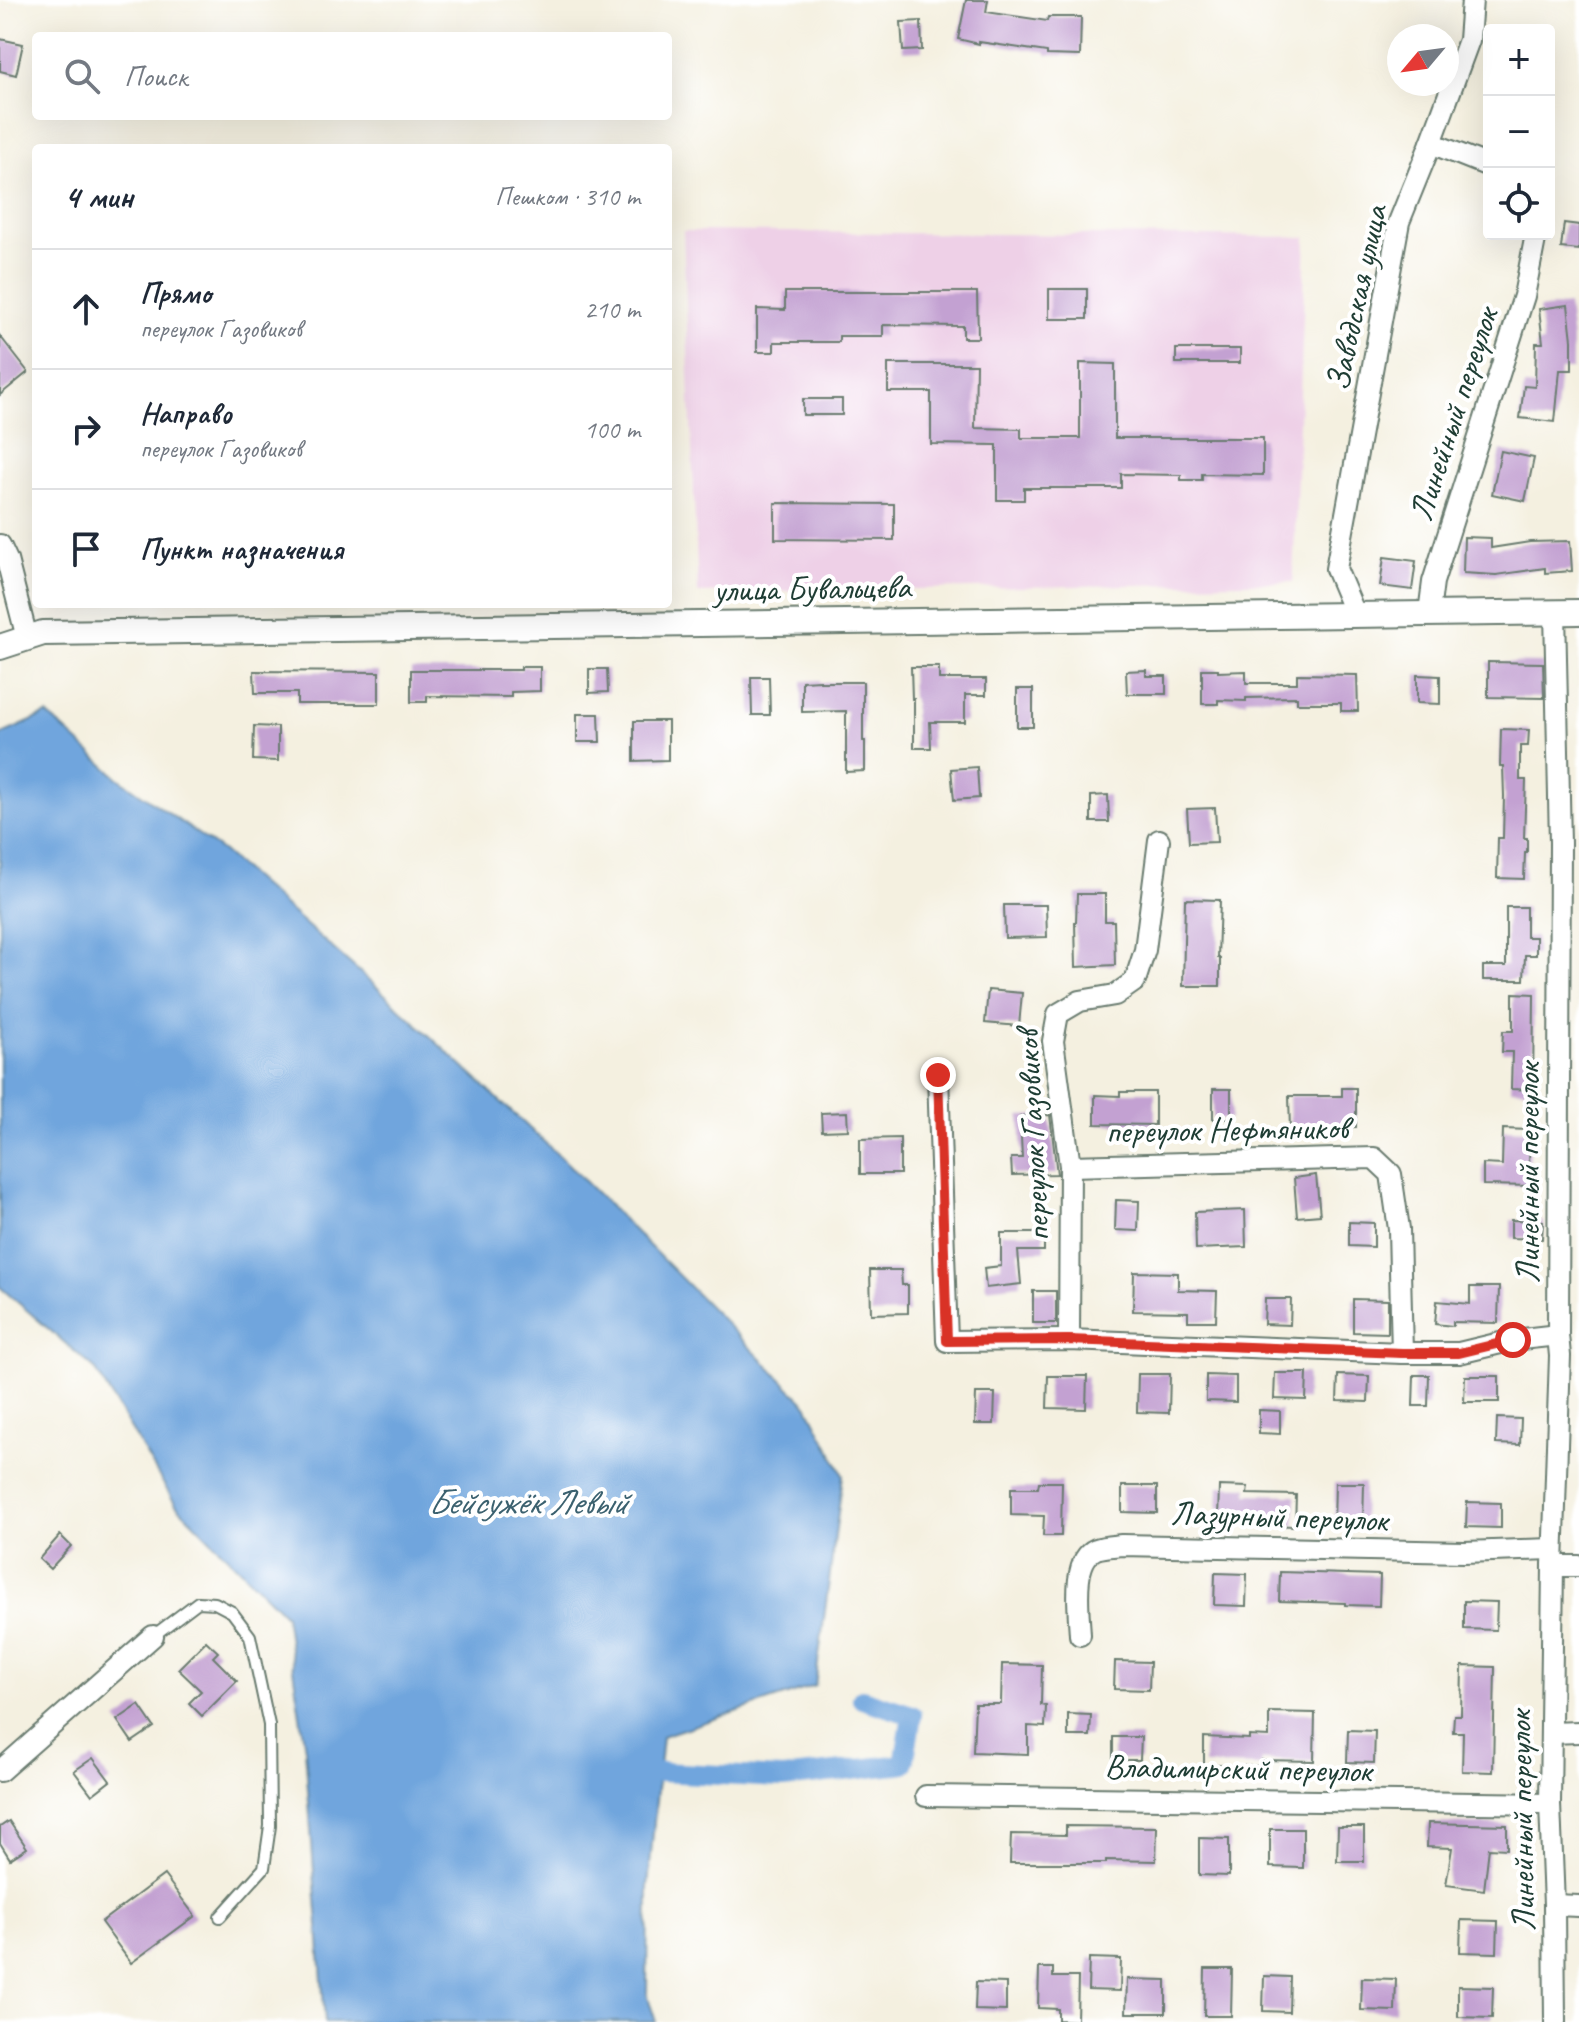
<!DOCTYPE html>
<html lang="ru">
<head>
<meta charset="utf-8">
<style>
	:root { --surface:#fff; --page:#f6f6f7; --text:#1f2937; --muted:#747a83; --line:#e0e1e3 }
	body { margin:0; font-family:Caveat,sans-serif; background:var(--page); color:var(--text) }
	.controls { position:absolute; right:24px; top:24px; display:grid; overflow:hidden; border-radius:8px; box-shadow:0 8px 32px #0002 }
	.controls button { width:72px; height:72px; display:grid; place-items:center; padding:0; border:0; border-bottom:2px solid var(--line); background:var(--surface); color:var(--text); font:40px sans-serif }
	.compass { position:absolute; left:1387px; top:24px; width:72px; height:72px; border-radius:50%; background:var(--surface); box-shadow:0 8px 32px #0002; rotate:241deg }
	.stop { position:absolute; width:24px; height:24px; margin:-18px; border:6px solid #d93025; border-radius:50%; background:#fff }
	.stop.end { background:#d93025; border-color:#fff; box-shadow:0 2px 8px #0008 }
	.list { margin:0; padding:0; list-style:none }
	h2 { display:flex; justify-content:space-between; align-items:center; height:104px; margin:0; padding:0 32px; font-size:34px }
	h2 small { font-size:26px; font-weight:400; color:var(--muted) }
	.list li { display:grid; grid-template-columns:52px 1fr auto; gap:24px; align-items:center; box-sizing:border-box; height:120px; padding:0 32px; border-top:2px solid var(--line) }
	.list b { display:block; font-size:30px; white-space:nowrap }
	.list p { margin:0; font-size:26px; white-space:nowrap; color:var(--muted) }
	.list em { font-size:26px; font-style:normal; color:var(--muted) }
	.icon { flex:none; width:44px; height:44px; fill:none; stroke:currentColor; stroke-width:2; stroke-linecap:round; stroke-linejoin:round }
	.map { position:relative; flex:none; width:1579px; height:2022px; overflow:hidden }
	.search { position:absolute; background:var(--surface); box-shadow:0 8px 32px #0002; left:32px; top:32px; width:640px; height:88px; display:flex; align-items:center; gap:20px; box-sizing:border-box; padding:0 28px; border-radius:8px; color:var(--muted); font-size:30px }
	.panel { position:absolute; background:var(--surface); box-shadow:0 8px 32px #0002; left:32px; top:144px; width:640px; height:464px; border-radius:8px }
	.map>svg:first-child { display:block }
	.built { fill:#eed0e7 }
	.water { fill:#6fa5dd; stroke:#477188; stroke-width:2 }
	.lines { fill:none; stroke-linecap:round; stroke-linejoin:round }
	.canal { stroke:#6fa5dd; stroke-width:20 }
	.building { fill:#c3a1d2 }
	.service-casing { stroke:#6a7c70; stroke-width:14 }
	.minor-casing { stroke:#6a7c70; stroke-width:24 }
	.tertiary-casing { stroke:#6a7c70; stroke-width:28 }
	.service { stroke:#fff; stroke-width:10 }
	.minor { stroke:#fff; stroke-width:20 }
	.tertiary { stroke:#fff; stroke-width:24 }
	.route { stroke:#d93025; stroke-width:10 }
	.labels { text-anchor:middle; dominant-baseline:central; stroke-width:8; stroke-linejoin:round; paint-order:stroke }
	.street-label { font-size:34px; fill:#1f3d34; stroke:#fff }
	.water-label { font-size:36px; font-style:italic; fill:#3b616f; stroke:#fff }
</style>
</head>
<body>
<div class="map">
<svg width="1579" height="2022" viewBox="0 0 1579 2022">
	<rect width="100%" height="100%" fill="#fff"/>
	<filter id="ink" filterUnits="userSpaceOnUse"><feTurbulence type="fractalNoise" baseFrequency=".0125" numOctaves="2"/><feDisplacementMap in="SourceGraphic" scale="16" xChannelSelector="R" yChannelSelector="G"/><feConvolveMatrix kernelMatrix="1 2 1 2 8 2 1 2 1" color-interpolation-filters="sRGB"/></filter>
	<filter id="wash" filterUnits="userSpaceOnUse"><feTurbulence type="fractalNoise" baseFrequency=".006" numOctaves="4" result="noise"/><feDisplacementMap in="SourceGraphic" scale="32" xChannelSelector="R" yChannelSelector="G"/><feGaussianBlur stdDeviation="1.8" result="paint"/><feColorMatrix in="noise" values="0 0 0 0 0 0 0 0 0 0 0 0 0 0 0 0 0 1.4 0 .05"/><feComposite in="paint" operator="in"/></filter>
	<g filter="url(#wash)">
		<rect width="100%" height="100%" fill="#f4f0e0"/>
		<!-- built -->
		<path class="built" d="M683 231 1306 237 1293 582 698 593Z"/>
		<!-- water -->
		<path class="water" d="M47 714 117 777 222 851 379 989 568 1164 807 1405 843 1475 815 1686 662 1736 648 1887 647 1994 656 2022H325L305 1749 285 1615 176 1505 95 1369 0 1287V735Z"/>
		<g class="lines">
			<!-- canal -->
			<path class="canal" d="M659 1772 783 1778 904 1764 912 1715 862 1699"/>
		</g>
		<g id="blocks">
			<!-- building -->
			<g class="building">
				<path d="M966 0H988L986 12 1047 21 1048 17H1081L1080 56 1047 55V52L979 42V44L958 39Z"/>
				<path d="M921 21 922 50 903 51 901 22Z"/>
				<path d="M0 39 23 44 16 75 0 71Z"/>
				<path d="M1564 223 1579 225V250L1561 248Z"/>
				<rect x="1049" y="289" width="38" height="30"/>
				<path d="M785 292H977L978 338H963V326L883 325V336H839V342H774V352H757V309L785 310Z"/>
				<path d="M1568 305 1572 340V370H1560L1555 422 1520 418 1524 386 1535 387 1536 343H1543L1539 309Z"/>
				<path d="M0 336 28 372 0 395Z"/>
				<rect x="1176" y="349" width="64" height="14"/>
				<path d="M1080 363 1115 364V438H1263V475L1202 474V480H1181V475L1121 474V488H1024V500H997V445L931 444V392H888V364H976L975 428 1021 429V438H1080Z"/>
				<rect x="803" y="399" width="39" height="16"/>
				<path d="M1501 451 1534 458 1525 501 1492 494Z"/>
				<path d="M775 503 894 504V540L775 539Z"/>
				<path d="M1464 537 1491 538V548L1530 542 1570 541 1572 571 1545 573V568L1496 575 1463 573Z"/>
				<path d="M1384 557 1416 561 1412 590 1380 586Z"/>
				<path d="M1488 662 1543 663 1544 698 1488 697Z"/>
				<path d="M521 667H540V691L511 692V697L427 696V702H411V670H521Z"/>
				<path d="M911 667H939V679H986V695H965V722H930L931 748H914V699H912Z"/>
				<path d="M589 669H607L608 692 589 693Z"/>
				<path d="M1202 669H1218V672L1246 671V683H1297V674L1357 675 1358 711H1341V703H1297V697L1246 698V701L1218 700V704H1202Z"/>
				<path d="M1146 670V676H1166V694H1127L1126 671Z"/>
				<path d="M254 671 379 672V704H297V693H255Z"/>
				<path d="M1417 675 1440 676V704L1417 703Z"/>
				<path d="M751 677H769L770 715H752Z"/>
				<path d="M820 680V682H863V741H865V771L846 772V711L802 712V681Z"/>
				<rect x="1017" y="689" width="16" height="38"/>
				<path d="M577 714H599L600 742H577Z"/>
				<path d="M634 721H668V760L634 761Z"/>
				<path d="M254 726 278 727V761L253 760Z"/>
				<path d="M1501 729 1529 730 1528 746H1520V780H1526L1524 838H1527V853H1525L1524 879 1497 878 1498 838H1503L1504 796 1503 766H1500Z"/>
				<path d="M977 767 979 798 954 800 951 769Z"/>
				<path d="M1108 795 1109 822H1091V796Z"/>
				<path d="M1215 808 1217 842 1189 843 1187 809Z"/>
				<path d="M1077 894H1105V921H1114L1115 965 1076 967 1075 922H1076Z"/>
				<path d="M1185 899 1220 900 1218 958H1220V986H1183Z"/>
				<path d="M1004 905H1046L1047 937 1005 938Z"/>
				<path d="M1506 907H1526V937H1536V955H1525L1524 980H1483V966H1506Z"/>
				<path d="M988 990 1022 993 1019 1026 985 1023Z"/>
				<path d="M1513 993 1534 994 1533 1090 1511 1089 1512 1052H1502L1503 1031H1513Z"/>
				<path d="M1342 1088H1356V1127H1336V1130H1290L1289 1096H1342Z"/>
				<rect x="1213" y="1089" width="18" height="30"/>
				<path d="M1120 1092H1155V1125L1095 1124V1095L1120 1096Z"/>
				<path d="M847 1112 848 1130 822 1131 821 1113Z"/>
				<path d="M1050 1115 1057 1174 1012 1175 1011 1158H1022L1020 1116Z"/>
				<path d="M1503 1129 1530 1130 1529 1165 1535 1166 1534 1186 1483 1185V1164L1502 1165Z"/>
				<path d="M900 1138V1174H860V1139Z"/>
				<path d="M1316 1175 1320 1215 1297 1217 1294 1178Z"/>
				<path d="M1116 1200 1139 1201 1138 1231 1115 1230Z"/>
				<path d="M1245 1210 1246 1247 1196 1249 1195 1212Z"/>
				<path d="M1511 1220 1543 1221 1542 1239 1511 1238Z"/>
				<path d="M1349 1222 1374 1223V1247L1349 1246Z"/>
				<path d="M1001 1233H1044V1251H1018L1021 1284 986 1288 984 1268 1001 1266Z"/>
				<path d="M870 1270H901L902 1285H908V1313L871 1314Z"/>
				<path d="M1134 1272 1178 1273V1290L1217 1291 1216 1321H1188V1312L1133 1311Z"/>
				<path d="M1470 1287H1499L1498 1323 1453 1322V1326L1435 1324 1437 1301 1470 1304Z"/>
				<rect x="1033" y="1291" width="23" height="32"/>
				<path d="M1265 1299H1291L1290 1325 1264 1324Z"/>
				<path d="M1353 1299 1388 1300V1333L1353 1332Z"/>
				<path d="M1275 1373H1307L1306 1400 1274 1399Z"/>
				<path d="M1138 1374H1170L1169 1413 1137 1412Z"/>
				<path d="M1206 1375 1236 1376V1402L1206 1401Z"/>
				<path d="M1338 1375 1369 1376 1368 1402 1337 1401Z"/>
				<path d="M1414 1375H1429L1428 1406H1413Z"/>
				<path d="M1048 1376H1087L1086 1409 1047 1408Z"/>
				<path d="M1465 1376H1499V1402H1464Z"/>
				<path d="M976 1393H995L994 1424H975Z"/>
				<path d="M1259 1410 1280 1411V1434L1259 1433Z"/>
				<path d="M1497 1418 1521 1419 1520 1445 1496 1444Z"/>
				<path d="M1039 1482H1062L1061 1536H1043L1044 1516 1011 1515V1488H1038Z"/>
				<path d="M1335 1483H1364L1363 1526 1334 1525Z"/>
				<path d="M1122 1486H1157V1513L1122 1512Z"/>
				<path d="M1219 1486 1248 1487 1247 1494 1296 1495 1295 1526 1265 1525V1521L1218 1520Z"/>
				<path d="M1467 1502 1501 1503V1528L1466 1527Z"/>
				<path d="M60 1535 71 1546 50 1569 39 1559Z"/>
				<path d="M1280 1572 1380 1575 1379 1606 1345 1605V1603L1279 1601Z"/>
				<path d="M1215 1573 1247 1574 1246 1606 1214 1605Z"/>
				<path d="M1464 1601 1497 1602 1496 1630 1464 1629Z"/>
				<path d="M206 1641 218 1652 213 1657 237 1681 202 1716 189 1703 201 1691 178 1669Z"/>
				<path d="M1115 1661 1150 1662 1149 1690 1114 1689Z"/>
				<path d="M1002 1664 1042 1665 1041 1705 1046 1706 1045 1727 1028 1726V1754L973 1752 975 1704H1001Z"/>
				<path d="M1462 1666 1495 1667 1493 1772 1462 1771 1463 1732H1453L1454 1715H1461Z"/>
				<path d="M139 1705 154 1727 132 1742 117 1720Z"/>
				<path d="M1269 1712 1315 1713 1314 1761 1261 1760V1766L1204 1765V1737L1249 1739V1736L1269 1737Z"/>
				<path d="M1068 1714 1091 1715 1090 1736H1068Z"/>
				<path d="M1348 1730 1375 1731 1374 1763 1347 1762Z"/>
				<path d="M1113 1737H1141L1140 1760H1113Z"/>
				<path d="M93 1758 110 1781 92 1795 74 1771Z"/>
				<path d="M9 1821 27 1848 10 1859 0 1843V1827Z"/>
				<path d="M1428 1823 1507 1825V1849L1489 1848 1484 1890 1446 1885 1452 1848 1427 1847Z"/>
				<path d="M1066 1826 1157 1827 1156 1861 1106 1860V1863H1010L1011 1834 1066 1835Z"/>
				<path d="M1338 1827H1364V1861H1337Z"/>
				<path d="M1270 1829H1303V1868L1270 1867Z"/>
				<path d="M1199 1838 1229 1839V1876L1199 1875Z"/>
				<path d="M164 1875 195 1916 131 1963 101 1922Z"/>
				<path d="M1461 1920 1498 1921 1497 1953 1460 1952Z"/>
				<path d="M1089 1958 1121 1959 1120 1991 1088 1990Z"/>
				<path d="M1039 1968H1053V1977H1078L1077 2021 1058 2020V2009L1038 2008Z"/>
				<path d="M1205 1969H1232L1231 2016H1204Z"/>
				<path d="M1264 1976 1290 1977 1289 2012 1263 2011Z"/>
				<path d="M1362 1978 1396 1979 1395 2011 1361 2010Z"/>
				<path d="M1127 1979 1166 1980V2013H1126Z"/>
				<path d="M976 1982 1006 1983V2011L975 2010Z"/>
				<path d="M1458 1986 1493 1987 1492 2018 1458 2017Z"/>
			</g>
		</g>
	</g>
	<g filter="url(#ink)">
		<use href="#blocks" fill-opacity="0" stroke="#6a7c70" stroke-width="2"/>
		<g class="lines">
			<defs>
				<path id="service" d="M153 1636 198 1602 215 1603 232 1612 250 1636 269 1725 270 1826 264 1868 220 1917"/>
				<g id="minor">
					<path d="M1431 143 1489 166"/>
					<path d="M0 545 7 560 27 638"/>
					<path d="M1429 613 1433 582 1524 296 1536 234"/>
					<path d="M1355 614 1336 569 1399 222 1431 143 1469 40 1472 0"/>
					<path d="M938 1075 947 1341 1069 1340 1402 1353H1459L1513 1340 1558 1335"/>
					<path d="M1070 1166 1374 1158 1391 1174 1399 1229 1402 1353"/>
					<path d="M1069 1340 1070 1166 1053 1041 1058 1014 1080 1001 1115 995 1135 981 1145 950 1159 840"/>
					<path d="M1553 1566H1579"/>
					<path d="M1080 1635C1079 1612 1071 1560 1096 1549 1104 1546 1114 1546 1122 1545L1464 1552 1553 1549"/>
					<path d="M1551 1733 1579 1732"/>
					<path d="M0 1771 153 1636"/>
					<path d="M926 1796 1550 1804"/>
					<path d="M1554 1905 1579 1906"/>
					<path d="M1555 2022 1554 1905 1550 1804 1553 1566 1560 1356 1558 1335 1560 843 1555 612"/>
				</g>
				<path id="tertiary" d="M0 647 43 633 1579 612"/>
			</defs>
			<!-- service casing -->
			<use href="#service" class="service-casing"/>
			<!-- minor casing -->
			<use href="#minor" class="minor-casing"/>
			<!-- tertiary casing -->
			<use href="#tertiary" class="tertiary-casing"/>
			<!-- service -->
			<use href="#service" class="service"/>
			<!-- minor -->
			<use href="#minor" class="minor"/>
			<!-- tertiary -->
			<use href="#tertiary" class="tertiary"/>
		</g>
	</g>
	<g class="lines" filter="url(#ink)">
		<!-- route -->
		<path class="route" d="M938 1075 947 1341 1069 1340 1402 1353H1459L1513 1340"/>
	</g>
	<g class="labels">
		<!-- street labels -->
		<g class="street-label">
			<text transform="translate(1356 298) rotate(-78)">Заводская улица</text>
			<text transform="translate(1453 414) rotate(-72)">Линейный переулок</text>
			<text transform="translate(812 588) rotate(-1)">улица Бувальцева</text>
			<text transform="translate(1227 1129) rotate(-1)">переулок Нефтяников</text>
			<text transform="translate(1032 1136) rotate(-93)">переулок Газовиков</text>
			<text transform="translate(1527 1173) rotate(-90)">Линейный переулок</text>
			<text transform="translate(1279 1516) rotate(2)">Лазурный переулок</text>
			<text transform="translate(1238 1768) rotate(1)">Владимирский переулок</text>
			<text transform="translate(1521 1821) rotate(-91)">Линейный переулок</text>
		</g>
		<!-- water labels -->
		<g class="water-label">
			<text x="527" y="1502">Бейсужёк Левый</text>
		</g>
	</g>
</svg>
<div class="controls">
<button>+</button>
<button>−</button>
<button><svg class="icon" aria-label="locate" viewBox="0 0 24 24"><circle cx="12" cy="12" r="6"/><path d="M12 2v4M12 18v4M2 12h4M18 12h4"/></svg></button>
</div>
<svg class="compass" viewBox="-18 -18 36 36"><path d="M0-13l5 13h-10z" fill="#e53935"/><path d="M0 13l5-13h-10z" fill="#747a83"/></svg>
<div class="stop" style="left:1513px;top:1340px"></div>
<div class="stop end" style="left:938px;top:1075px"></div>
<div class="search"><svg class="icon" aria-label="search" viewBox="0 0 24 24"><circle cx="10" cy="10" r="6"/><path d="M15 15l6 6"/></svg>Поиск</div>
<section class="panel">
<h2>4 мин<small>Пешком · 310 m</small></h2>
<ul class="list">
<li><svg class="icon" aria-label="ahead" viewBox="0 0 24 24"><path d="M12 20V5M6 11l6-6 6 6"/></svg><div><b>Прямо</b><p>переулок Газовиков</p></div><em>210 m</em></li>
<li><svg class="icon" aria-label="right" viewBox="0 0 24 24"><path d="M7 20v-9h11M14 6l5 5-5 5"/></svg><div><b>Направо</b><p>переулок Газовиков</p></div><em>100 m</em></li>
<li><svg class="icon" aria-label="arrive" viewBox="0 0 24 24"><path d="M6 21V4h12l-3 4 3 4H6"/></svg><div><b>Пункт назначения</b></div></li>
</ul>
</section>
</div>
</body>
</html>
